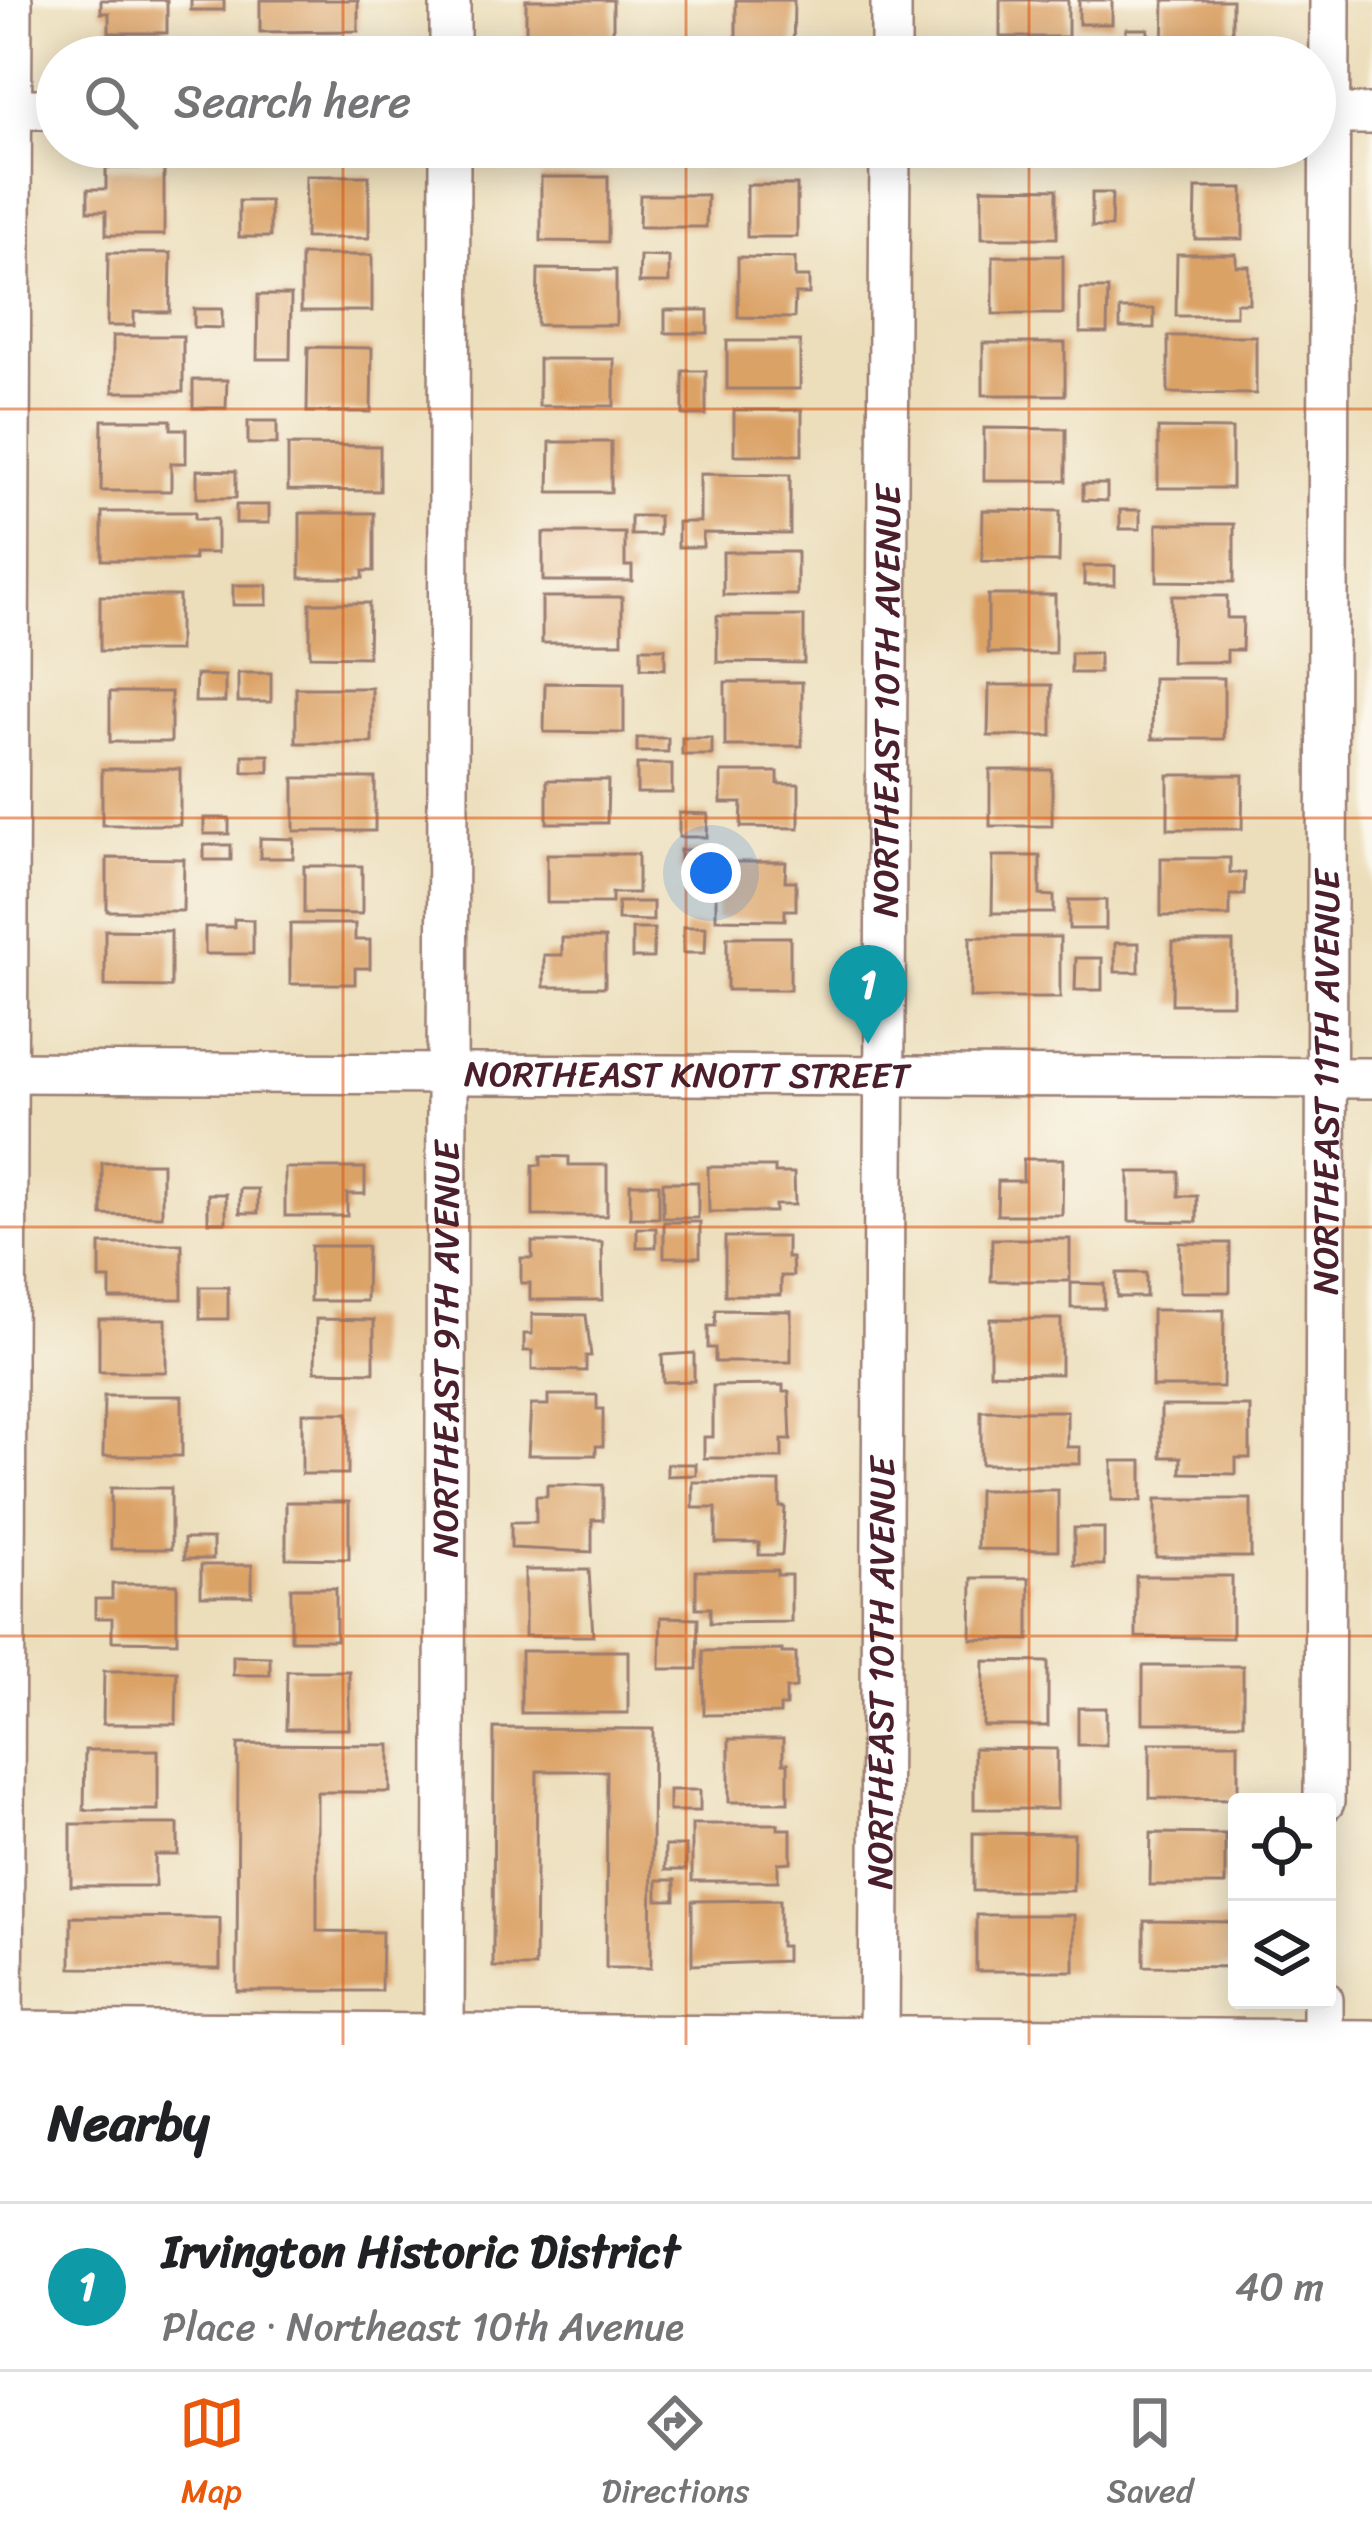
<!DOCTYPE html>
<html lang="en">
<head>
<meta charset="utf-8">
<style>
	:root { --surface:#fff; --page:#f2f2f2; --text:#202124; --muted:#757577; --line:#e0e0e0; --accent:#ea580c }
	body { margin:0; font-family:Sriracha,sans-serif; background:var(--page); color:var(--text) }
	.controls { position:absolute; right:36px; bottom:36px; display:grid; overflow:hidden; border-radius:12px; box-shadow:0 6px 30px #0003 }
	.controls button { width:108px; height:108px; display:grid; place-items:center; padding:0; border:0; border-bottom:3px solid var(--line); background:var(--surface); color:var(--text); font:60px sans-serif }
	.you { position:absolute; left:711px; top:873px; width:42px; height:42px; margin:-30px; border:9px solid #fff; border-radius:50%; background:#1a73e8; box-shadow:0 0 0 18px #1a73e833 }
	.badge { display:grid; place-items:center; width:78px; height:78px; border-radius:50%; background:var(--accent); color:#fff; font-size:39px; font-weight:700 }
	.pin { position:absolute; translate:-50% -99px; filter:drop-shadow(0 3px 6px #0008) }
	.pin::after { content:''; position:absolute; top:63px; width:42px; height:36px; background:inherit; clip-path:polygon(0 0,100% 0,50% 100%) }
	.list { margin:0; padding:0; list-style:none }
	h2 { display:flex; justify-content:space-between; align-items:center; height:156px; margin:0; padding:0 48px; font-size:51px }
	h2 small { font-size:39px; font-weight:400; color:var(--muted) }
	.list li { display:grid; grid-template-columns:78px 1fr auto; gap:36px; align-items:center; box-sizing:border-box; height:168px; padding:0 48px; border-top:3px solid var(--line) }
	.list b { display:block; font-size:45px; white-space:nowrap }
	.list p { margin:0; font-size:39px; white-space:nowrap; color:var(--muted) }
	.list em { font-size:39px; font-style:normal; color:var(--muted) }
	.icon { flex:none; width:66px; height:66px; fill:none; stroke:currentColor; stroke-width:2; stroke-linecap:round; stroke-linejoin:round }
	.map { position:relative; flex:none; width:1372px; height:2045px; overflow:hidden }
	.search { position:absolute; background:var(--surface); box-shadow:0 6px 30px #0003; left:36px; right:36px; top:36px; height:132px; display:flex; align-items:center; gap:30px; box-sizing:border-box; padding:0 42px; border-radius:66px; color:var(--muted); font-size:45px }
	.sheet { height:324px; background:var(--surface) }
	nav { display:flex; justify-content:space-around; align-items:center; box-sizing:border-box; height:168px; border-top:3px solid var(--line); background:var(--surface); font-size:33px; color:var(--muted) }
	nav a { display:grid; justify-items:center; gap:6px }
	nav .on { color:var(--accent) }
	.map>svg:first-child { display:block }
	.building { fill:#dba266 }
	.lines { fill:none; stroke-linecap:round; stroke-linejoin:round }
	.minor-casing { stroke:#9b7e73; stroke-width:44 }
	.minor { stroke:#fff; stroke-width:39 }
	.grid { fill:none; stroke:#d8530f; stroke-width:3; stroke-opacity:0.55 }
	.labels { text-anchor:middle; dominant-baseline:central; stroke-width:9; stroke-linejoin:round; paint-order:stroke }
	.street-label { font-size:36px; fill:#4a1f2b; stroke:#fbf7ec }
</style>
</head>
<body>
<div class="map">
<svg width="1372" height="2045" viewBox="0 0 1372 2045">
	<rect width="100%" height="100%" fill="#fbf7ec"/>
	<filter id="ink" filterUnits="userSpaceOnUse"><feTurbulence type="fractalNoise" baseFrequency=".00833" numOctaves="2"/><feDisplacementMap in="SourceGraphic" scale="24" xChannelSelector="R" yChannelSelector="G"/><feConvolveMatrix kernelMatrix="1 2 1 2 8 2 1 2 1" color-interpolation-filters="sRGB"/></filter>
	<filter id="wash" filterUnits="userSpaceOnUse"><feTurbulence type="fractalNoise" baseFrequency=".004" numOctaves="4" result="noise"/><feDisplacementMap in="SourceGraphic" scale="48" xChannelSelector="R" yChannelSelector="G"/><feGaussianBlur stdDeviation="2.7" result="paint"/><feColorMatrix in="noise" values="0 0 0 0 0 0 0 0 0 0 0 0 0 0 0 0 0 1.4 0 .05"/><feComposite in="paint" operator="in"/></filter>
	<g filter="url(#wash)">
		<rect width="100%" height="100%" fill="#ecdebb"/>
		<g id="blocks">
			<!-- building -->
			<g class="building">
				<path d="M101 0H167V33H109V13H101Z"/>
				<rect x="191" y="0" width="33" height="10"/>
				<path d="M260 0H358V31L260 32Z"/>
				<rect x="526" y="0" width="87" height="42"/>
				<path d="M736 0H794L793 57H736Z"/>
				<rect x="1000" y="0" width="68" height="37"/>
				<rect x="1079" y="0" width="33" height="24"/>
				<path d="M1164 0H1232V54H1163Z"/>
				<rect x="1126" y="29" width="22" height="28"/>
				<path d="M106 168H164V235H106V211H88V189H106Z"/>
				<path d="M306 176H369V238H305Z"/>
				<path d="M541 177H608V242L541 241Z"/>
				<rect x="747" y="185" width="50" height="52"/>
				<path d="M982 188 1057 189V238H982Z"/>
				<path d="M1196 188H1243V239H1195Z"/>
				<path d="M1092 193H1112L1111 227H1092Z"/>
				<path d="M640 195H707L706 227H639Z"/>
				<rect x="239" y="201" width="31" height="36"/>
				<path d="M108 253H171L170 312H134V326H107Z"/>
				<path d="M1177 254H1236V266H1249V303H1236V316H1176Z"/>
				<rect x="301" y="255" width="71" height="56"/>
				<path d="M640 256 669 257V283H639Z"/>
				<rect x="993" y="256" width="70" height="58"/>
				<path d="M738 257 795 258V277H809V294H795L794 318 738 317Z"/>
				<path d="M538 269 616 270V325H537Z"/>
				<path d="M1080 289H1108L1107 333H1080Z"/>
				<path d="M258 295H291L290 359H257Z"/>
				<path d="M194 309H222V328L194 327Z"/>
				<rect x="1120" y="309" width="34" height="19"/>
				<rect x="665" y="310" width="43" height="23"/>
				<rect x="113" y="336" width="70" height="56"/>
				<path d="M1168 336H1256V394L1168 393Z"/>
				<rect x="727" y="341" width="73" height="48"/>
				<rect x="983" y="343" width="82" height="52"/>
				<path d="M308 347 372 348 371 412H307Z"/>
				<rect x="539" y="359" width="75" height="47"/>
				<rect x="683" y="371" width="23" height="44"/>
				<path d="M193 380H227L226 408H193Z"/>
				<rect x="734" y="410" width="68" height="45"/>
				<path d="M102 420H171V429H186V463H171V491H101Z"/>
				<rect x="248" y="421" width="29" height="23"/>
				<path d="M984 428 1066 429V481H984Z"/>
				<path d="M1158 428 1232 429V488H1158Z"/>
				<path d="M550 442H611V492H549Z"/>
				<path d="M288 445 380 446V491L288 490Z"/>
				<path d="M197 470 236 471V498H197Z"/>
				<path d="M700 474 790 475V534L703 533V547H678V522H700Z"/>
				<path d="M1083 484H1107V501L1083 500Z"/>
				<rect x="236" y="505" width="33" height="18"/>
				<path d="M983 510 1060 511 1059 562 982 561Z"/>
				<rect x="1120" y="510" width="20" height="19"/>
				<path d="M102 512H195V519H217V553H194V560H102Z"/>
				<path d="M300 513H374V571H363V578H300Z"/>
				<rect x="631" y="516" width="28" height="19"/>
				<path d="M1157 524H1234V582L1157 581Z"/>
				<path d="M543 533H625V566H632V581H543Z"/>
				<rect x="723" y="552" width="74" height="43"/>
				<rect x="1084" y="566" width="31" height="19"/>
				<rect x="233" y="585" width="34" height="20"/>
				<rect x="988" y="595" width="67" height="58"/>
				<rect x="100" y="596" width="79" height="55"/>
				<path d="M1172 596H1227V618H1243L1242 650H1227V662H1171Z"/>
				<rect x="542" y="597" width="80" height="46"/>
				<path d="M310 603H369L368 657 310 656Z"/>
				<path d="M717 616H804V663L717 662Z"/>
				<path d="M641 648H665V669L641 668Z"/>
				<rect x="1071" y="653" width="28" height="20"/>
				<rect x="238" y="673" width="33" height="29"/>
				<path d="M196 675 225 676V702H195Z"/>
				<path d="M1153 678H1224V739H1152Z"/>
				<rect x="725" y="682" width="77" height="64"/>
				<path d="M545 683 624 684V733L544 732Z"/>
				<path d="M989 685H1052V736H988Z"/>
				<rect x="296" y="688" width="76" height="55"/>
				<rect x="110" y="692" width="61" height="50"/>
				<rect x="637" y="738" width="31" height="14"/>
				<rect x="682" y="738" width="30" height="17"/>
				<rect x="243" y="755" width="26" height="17"/>
				<rect x="637" y="764" width="35" height="29"/>
				<rect x="102" y="769" width="78" height="56"/>
				<rect x="990" y="770" width="62" height="56"/>
				<path d="M721 772H778V784H799V828L741 827 742 803H721Z"/>
				<path d="M1168 775H1243L1242 829H1168Z"/>
				<rect x="294" y="778" width="81" height="53"/>
				<path d="M547 780H608L607 823H547Z"/>
				<path d="M679 813 708 814 707 837H679Z"/>
				<rect x="204" y="818" width="25" height="16"/>
				<path d="M260 838 294 839 293 858H260Z"/>
				<rect x="204" y="845" width="27" height="15"/>
				<rect x="680" y="850" width="25" height="22"/>
				<path d="M547 854H638V893H612V903H547Z"/>
				<path d="M993 856H1040V895L1054 896V913H992Z"/>
				<path d="M107 858 184 859 183 911H107Z"/>
				<path d="M1161 858H1230V873H1245L1244 895H1230V916H1161Z"/>
				<path d="M716 862H786L785 881H796V910H785V920L716 919Z"/>
				<path d="M304 866H362V914L304 913Z"/>
				<rect x="1069" y="900" width="37" height="29"/>
				<path d="M618 902H653V921L618 920Z"/>
				<path d="M234 919 253 920V954H205V927H234Z"/>
				<path d="M290 924H355V940H370V968H355V984H290Z"/>
				<path d="M683 927H706L705 953H683Z"/>
				<path d="M632 929H654L653 958H632Z"/>
				<path d="M105 930 171 931V987L105 986Z"/>
				<rect x="727" y="937" width="63" height="53"/>
				<rect x="970" y="937" width="90" height="61"/>
				<path d="M562 938H605V987H544V955H562Z"/>
				<path d="M1173 942H1233V1004H1172Z"/>
				<rect x="1115" y="943" width="24" height="29"/>
				<path d="M1076 958H1102V990H1075Z"/>
				<path d="M541 1156 569 1157V1165H607V1216H533V1165H541Z"/>
				<path d="M1023 1159H1063L1062 1215H997L998 1181H1023Z"/>
				<path d="M102 1163H162V1216L102 1215Z"/>
				<path d="M708 1167H775V1173H794L795 1205H775V1212H709Z"/>
				<path d="M285 1168H365V1194H347V1216H285Z"/>
				<path d="M1129 1172H1179V1196H1197V1222L1129 1221Z"/>
				<rect x="663" y="1182" width="35" height="36"/>
				<rect x="630" y="1184" width="29" height="34"/>
				<rect x="240" y="1189" width="18" height="24"/>
				<rect x="208" y="1194" width="18" height="28"/>
				<rect x="664" y="1222" width="36" height="35"/>
				<rect x="637" y="1228" width="19" height="19"/>
				<path d="M725 1237H787V1258H792L793 1276H781V1295H725Z"/>
				<path d="M992 1239H1070V1281H991Z"/>
				<path d="M532 1242H602L603 1300H530V1283H521V1258H532Z"/>
				<rect x="1180" y="1243" width="50" height="49"/>
				<path d="M100 1244H182V1299H110V1279H100Z"/>
				<path d="M311 1246H367L366 1301H310Z"/>
				<rect x="1117" y="1273" width="29" height="24"/>
				<path d="M1071 1283 1104 1284V1308H1071Z"/>
				<rect x="200" y="1287" width="28" height="32"/>
				<path d="M716 1310 791 1311V1362H715V1348H708V1326H715Z"/>
				<path d="M1152 1310H1224L1223 1387H1152Z"/>
				<path d="M532 1314 586 1315 591 1356H586V1371L532 1370V1351H524V1334H532Z"/>
				<rect x="99" y="1319" width="67" height="53"/>
				<path d="M316 1319 374 1320V1372L315 1371Z"/>
				<path d="M990 1319H1061V1374L990 1373Z"/>
				<path d="M694 1353V1381L663 1382 662 1355Z"/>
				<path d="M783 1385V1392H789L791 1440H782V1458H704V1437H713V1386Z"/>
				<path d="M548 1395H597V1409H603V1446H596V1455H528L531 1405H548Z"/>
				<path d="M104 1396H182V1456H103Z"/>
				<path d="M1161 1406H1250V1458H1236V1474L1181 1473V1457H1161Z"/>
				<path d="M981 1411H1067V1447H1080V1464H981Z"/>
				<rect x="302" y="1413" width="46" height="61"/>
				<path d="M1112 1461H1142V1501L1112 1500Z"/>
				<path d="M667 1464H696V1475L667 1476Z"/>
				<path d="M693 1482H780V1507H785L782 1555H759V1543H716V1508H693Z"/>
				<path d="M547 1485H603V1520H592V1552L511 1548V1522H536V1496H547Z"/>
				<rect x="111" y="1488" width="60" height="61"/>
				<path d="M978 1490H1058V1550L977 1549Z"/>
				<rect x="1156" y="1499" width="95" height="58"/>
				<path d="M286 1502H349V1559L286 1558Z"/>
				<rect x="1074" y="1528" width="30" height="37"/>
				<rect x="184" y="1539" width="29" height="20"/>
				<rect x="201" y="1565" width="51" height="31"/>
				<path d="M525 1570H589L593 1636H525Z"/>
				<path d="M777 1570V1575H791V1622L710 1623V1608H696V1571Z"/>
				<path d="M1136 1576H1232V1638L1136 1637Z"/>
				<path d="M972 1578H1029V1640L971 1639Z"/>
				<path d="M112 1584H177V1642L112 1641V1618H95V1599H112Z"/>
				<rect x="291" y="1588" width="45" height="52"/>
				<path d="M661 1617 698 1618 697 1669H660Z"/>
				<path d="M782 1650V1653H796V1688L786 1689V1706H780V1714L704 1715 703 1651Z"/>
				<rect x="521" y="1651" width="107" height="62"/>
				<path d="M233 1656 270 1657V1675H233Z"/>
				<path d="M984 1661 1048 1662V1726H983Z"/>
				<rect x="1143" y="1666" width="100" height="57"/>
				<path d="M104 1671H177L176 1724H103Z"/>
				<path d="M287 1671H349V1729H286Z"/>
				<rect x="1078" y="1708" width="28" height="37"/>
				<path d="M494 1728 653 1729 651 1968H606L607 1771H537L535 1967H493Z"/>
				<path d="M729 1739H783V1763H788V1802H729Z"/>
				<path d="M1150 1743H1238V1799L1150 1798Z"/>
				<path d="M238 1744 390 1745V1792H317V1931L382 1932 381 1991H237Z"/>
				<path d="M974 1748 1057 1749V1809H974Z"/>
				<path d="M85 1750H158V1810H84Z"/>
				<rect x="669" y="1790" width="31" height="21"/>
				<path d="M71 1824H178V1855H155V1886H71Z"/>
				<path d="M692 1824H778V1829H791V1862L778 1863V1881H692Z"/>
				<path d="M973 1833 1074 1834 1073 1891H973Z"/>
				<path d="M1151 1833 1225 1834V1885H1150Z"/>
				<rect x="665" y="1846" width="21" height="24"/>
				<rect x="657" y="1880" width="18" height="20"/>
				<path d="M780 1900V1946H786V1961L692 1965V1901Z"/>
				<rect x="976" y="1915" width="98" height="56"/>
				<path d="M71 1917 220 1918V1969L71 1968Z"/>
				<path d="M1144 1921 1236 1922V1967L1144 1966Z"/>
			</g>
		</g>
	</g>
	<g filter="url(#ink)">
		<use href="#blocks" fill-opacity="0" stroke="#9b7e73" stroke-width="3"/>
		<g class="lines">
			<defs>
				<g id="minor">
					<path d="M450 0V57"/>
					<path d="M891 57V0"/>
					<path d="M0 109H57"/>
					<path d="M1315 114H1372"/>
					<path id="s1" d="M0 1072 1372 1078"/>
					<path id="s2" d="M1324 1802 1330 0"/>
					<path d="M0 2031 1372 2040"/>
					<path d="M3 2045 12 0"/>
					<path id="s3" d="M444 2045 450 147"/>
					<path id="s4" d="M879 2045 890 147"/>
					<path d="M1323 2045V2000"/>
				</g>
			</defs>
			<!-- minor casing -->
			<use href="#minor" class="minor-casing"/>
			<!-- minor -->
			<use href="#minor" class="minor"/>
		</g>
	</g>
	<!-- grid -->
	<path class="grid" d="M343 0V57M686 0V57M1029 0V57M343 147V2045M686 147V2045M1029 147V2045M0 409H1372M0 818H1372M0 1227H1372M0 1636H1372"/>
	<g class="labels">
		<!-- street labels -->
		<g class="street-label">
			<text stroke="none"><textPath href="#s4" startOffset="1344">NORTHEAST 10TH AVENUE</textPath></text>
			<text stroke="none"><textPath href="#s1" startOffset="687">NORTHEAST KNOTT STREET</textPath></text>
			<text stroke="none"><textPath href="#s2" startOffset="720">NORTHEAST 11TH AVENUE</textPath></text>
			<text stroke="none"><textPath href="#s3" startOffset="696">NORTHEAST 9TH AVENUE</textPath></text>
			<text stroke="none"><textPath href="#s4" startOffset="372">NORTHEAST 10TH AVENUE</textPath></text>
		</g>
	</g>
</svg>
<div class="controls">
<button><svg class="icon" aria-label="locate" viewBox="0 0 24 24"><circle cx="12" cy="12" r="6"/><path d="M12 2v4M12 18v4M2 12h4M18 12h4"/></svg></button>
<button><svg class="icon" aria-label="layers" viewBox="0 0 24 24"><path d="M12 4l9 5-9 5-9-5zM3 14l9 5 9-5"/></svg></button>
</div>
<div class="you"></div>
<div class="pin badge" style="left:868px;top:1044px;background:#0f9aa8">1</div>
<div class="search"><svg class="icon" aria-label="search" viewBox="0 0 24 24"><circle cx="10" cy="10" r="6"/><path d="M15 15l6 6"/></svg>Search here</div>
</div>
<section class="sheet">
<h2>Nearby<small></small></h2>
<ul class="list">
<li><span class="badge" style="background:#0f9aa8">1</span><div><b>Irvington Historic District</b><p>Place · Northeast 10th Avenue</p></div><em>40 m</em></li>
</ul>
</section>
<nav>
<a class="on"><svg class="icon" aria-label="map" viewBox="0 0 24 24"><path d="M3 6l6-2 6 2 6-2v14l-6 2-6-2-6 2zM9 4v14M15 6v14"/></svg>Map</a>
<a><svg class="icon" aria-label="directions" viewBox="0 0 24 24"><path d="M12 3l9 9-9 9-9-9zM9 14v-3h6M13 9l2 2-2 2"/></svg>Directions</a>
<a><svg class="icon" aria-label="saved" viewBox="0 0 24 24"><path d="M7 4h10v16l-5-4-5 4z"/></svg>Saved</a>
</nav>
</body>
</html>
